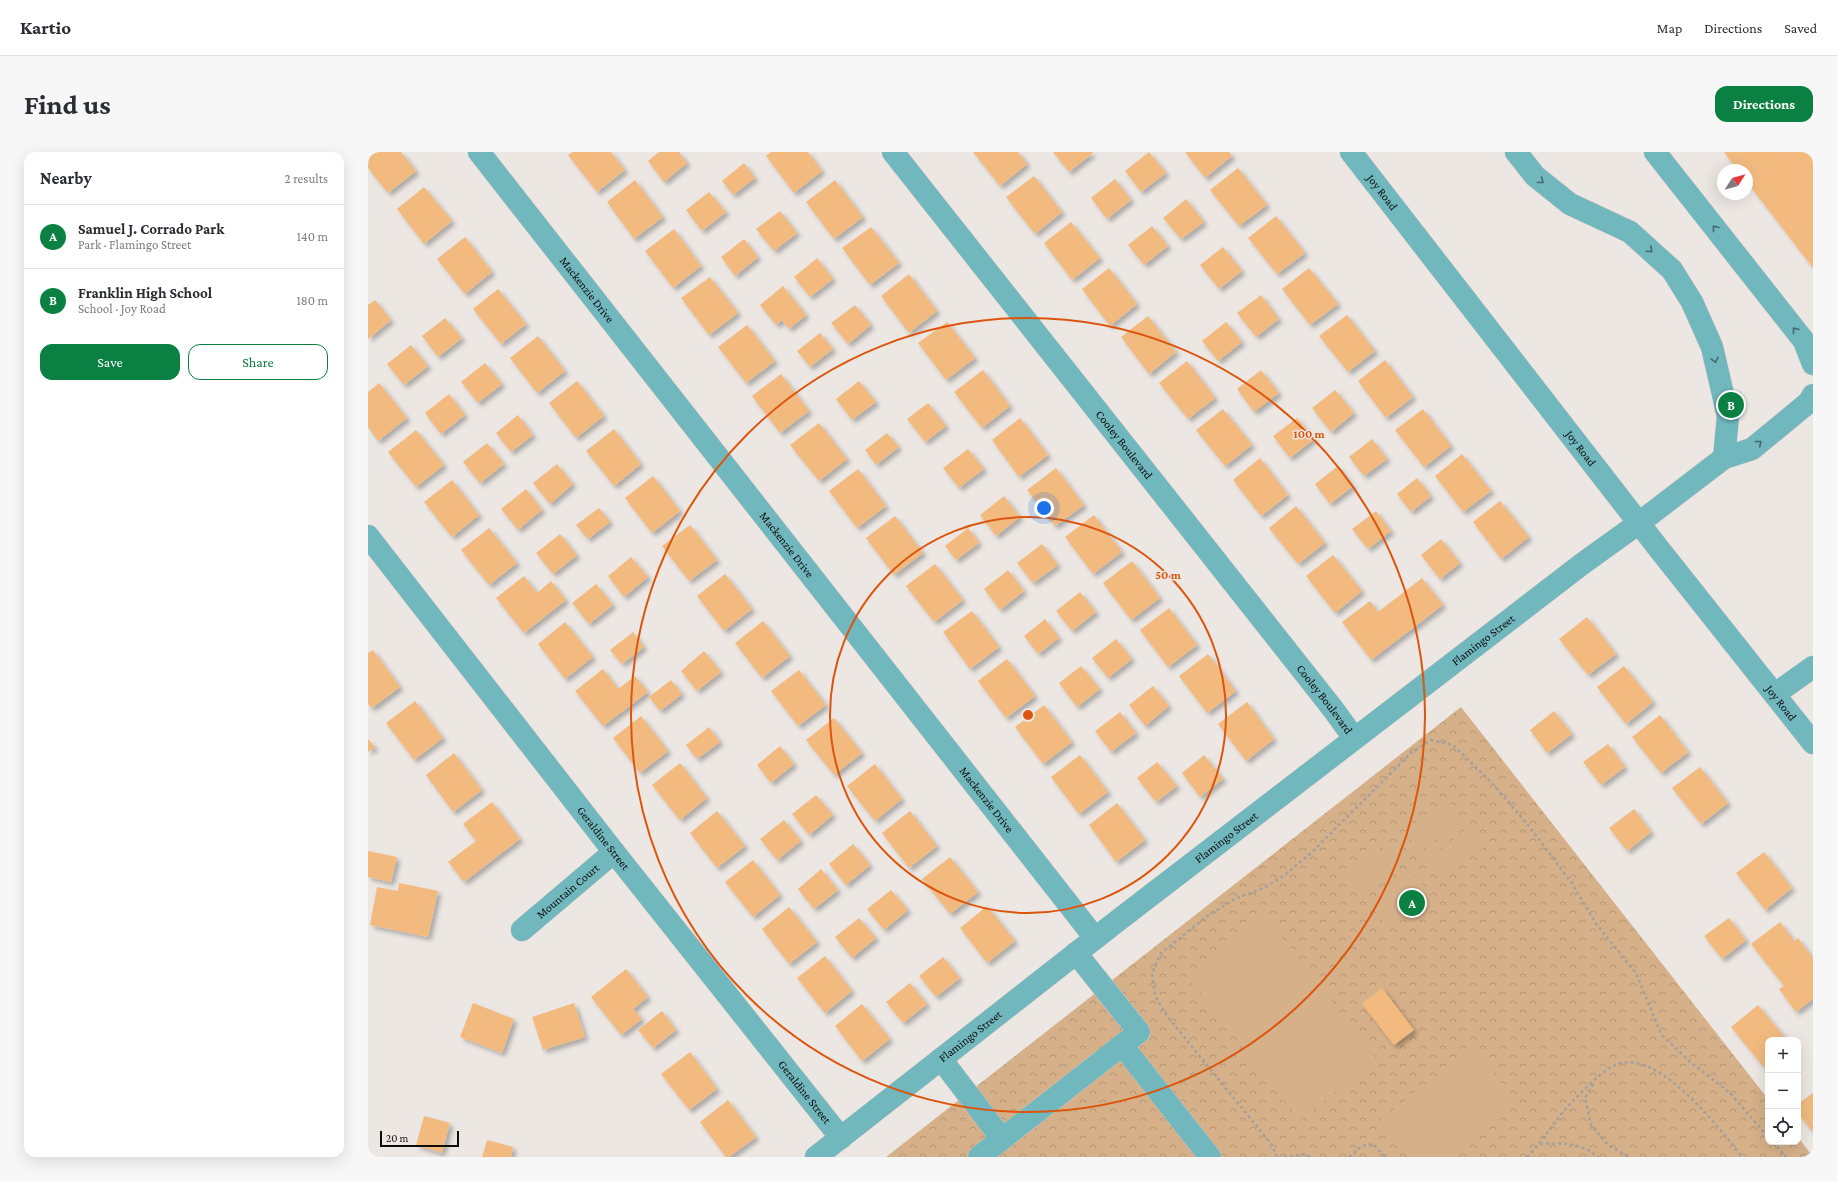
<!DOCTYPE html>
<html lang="en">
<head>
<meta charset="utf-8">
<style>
	:root { --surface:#fff; --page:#f7f7f7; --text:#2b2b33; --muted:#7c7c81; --line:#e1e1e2; --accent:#0b8043 }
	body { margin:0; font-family:"Crimson Pro",serif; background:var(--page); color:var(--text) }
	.controls { position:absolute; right:12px; bottom:12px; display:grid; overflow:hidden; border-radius:8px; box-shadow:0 4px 16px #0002 }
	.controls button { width:36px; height:36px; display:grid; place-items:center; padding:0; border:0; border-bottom:1px solid var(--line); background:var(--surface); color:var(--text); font:20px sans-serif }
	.compass { position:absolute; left:1349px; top:12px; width:36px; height:36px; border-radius:50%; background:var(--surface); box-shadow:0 4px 16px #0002; rotate:54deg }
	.scale { position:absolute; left:12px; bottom:10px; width:79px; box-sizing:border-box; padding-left:4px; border:2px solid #0e0c0b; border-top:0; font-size:11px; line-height:14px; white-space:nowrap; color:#0e0c0b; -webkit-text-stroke:3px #ece7e3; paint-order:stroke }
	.you { position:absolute; left:676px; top:356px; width:14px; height:14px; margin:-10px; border:3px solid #fff; border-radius:50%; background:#1a73e8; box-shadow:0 0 0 6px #1a73e833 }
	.badge { display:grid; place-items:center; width:26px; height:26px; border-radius:50%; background:var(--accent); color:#fff; font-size:13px; font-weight:700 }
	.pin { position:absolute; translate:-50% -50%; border:2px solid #fff; box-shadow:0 1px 4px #0006 }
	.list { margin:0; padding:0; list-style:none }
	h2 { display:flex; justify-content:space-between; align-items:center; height:52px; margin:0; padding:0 16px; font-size:17px }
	h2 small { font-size:13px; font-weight:400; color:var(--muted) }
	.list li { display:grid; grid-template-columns:26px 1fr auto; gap:12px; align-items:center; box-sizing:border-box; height:64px; padding:0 16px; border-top:1px solid var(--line) }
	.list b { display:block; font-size:15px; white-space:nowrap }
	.list p { margin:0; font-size:13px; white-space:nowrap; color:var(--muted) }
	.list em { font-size:13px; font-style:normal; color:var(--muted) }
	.actions { display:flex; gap:8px; padding:12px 16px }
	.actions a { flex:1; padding:9px 0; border:1px solid var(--accent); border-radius:12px; text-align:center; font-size:14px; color:var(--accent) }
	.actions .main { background:var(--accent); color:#fff }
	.icon { flex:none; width:22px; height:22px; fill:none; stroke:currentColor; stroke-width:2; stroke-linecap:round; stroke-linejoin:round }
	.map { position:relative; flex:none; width:1445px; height:1005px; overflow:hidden; border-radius:12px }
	header { display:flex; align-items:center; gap:24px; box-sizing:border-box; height:56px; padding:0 20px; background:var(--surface); border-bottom:1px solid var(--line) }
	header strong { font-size:19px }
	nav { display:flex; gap:22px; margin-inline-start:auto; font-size:14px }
	.intro { display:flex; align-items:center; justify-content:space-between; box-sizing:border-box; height:96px; padding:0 24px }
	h1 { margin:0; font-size:28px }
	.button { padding:10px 18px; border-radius:12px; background:var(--accent); color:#fff; font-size:14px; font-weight:700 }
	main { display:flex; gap:24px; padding:0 24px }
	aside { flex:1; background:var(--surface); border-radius:12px; box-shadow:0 4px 16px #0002 }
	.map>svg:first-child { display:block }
	.park { fill:url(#park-crowns) }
	.pitch { fill:#d6b089 }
	.building { fill:#f2ba7f; filter:url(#shadow) }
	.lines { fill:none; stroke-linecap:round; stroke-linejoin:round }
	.minor-casing { stroke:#c8c4c0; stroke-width:23 }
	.path { stroke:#a4a09d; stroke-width:2.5; stroke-dasharray:3 3; stroke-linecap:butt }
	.minor { stroke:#70b7be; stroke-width:22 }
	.oneway { stroke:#446a6d }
	.ring { fill:none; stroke:#dd550c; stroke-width:2 }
	.labels { text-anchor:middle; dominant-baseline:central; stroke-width:3; stroke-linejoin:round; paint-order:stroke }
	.street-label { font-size:12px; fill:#0e0c0b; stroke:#ece7e3 }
	.centre { fill:#dd550c; stroke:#ece7e3; stroke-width:2 }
	.ring-label { font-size:12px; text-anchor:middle; font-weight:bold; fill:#dd550c; stroke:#ece7e3; stroke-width:3; stroke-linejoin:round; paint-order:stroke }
</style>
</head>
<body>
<header>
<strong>Kartio</strong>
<nav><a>Map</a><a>Directions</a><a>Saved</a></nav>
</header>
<div class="intro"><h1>Find us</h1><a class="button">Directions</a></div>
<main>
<aside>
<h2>Nearby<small>2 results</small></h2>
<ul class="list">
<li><span class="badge">A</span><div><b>Samuel J. Corrado Park</b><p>Park · Flamingo Street</p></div><em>140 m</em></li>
<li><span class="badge">B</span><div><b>Franklin High School</b><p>School · Joy Road</p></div><em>180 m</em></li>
</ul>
<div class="actions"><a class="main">Save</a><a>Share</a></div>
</aside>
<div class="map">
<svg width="1445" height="1005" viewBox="0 0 1445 1005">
	<defs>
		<pattern id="park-crowns" width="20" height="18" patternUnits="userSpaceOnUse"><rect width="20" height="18" fill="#d6b089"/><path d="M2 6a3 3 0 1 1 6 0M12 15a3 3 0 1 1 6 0" fill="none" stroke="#b69675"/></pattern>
		<filter id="shadow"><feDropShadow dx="3.5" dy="3.5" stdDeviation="2" flood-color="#0004"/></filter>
	</defs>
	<rect width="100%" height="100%" fill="#ece7e3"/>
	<!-- park -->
	<path class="park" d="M1093 555 1400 947V990H1430V985L1445 1005H518Z"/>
	<!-- pitch -->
	<g class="pitch">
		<path d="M1079 647 1094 666 1052 699 1036 680Z"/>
		<path d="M1101 675 1116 695 1074 728 1059 708Z"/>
		<path d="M1022 691 1037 711 994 743 979 724Z"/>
		<path d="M1044 720 1059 739 1017 772 1002 753Z"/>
		<path d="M897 764 1009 907 932 968 820 825Z"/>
		<path d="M1106 895 1149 952 1080 1005H1042L1013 967Z"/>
	</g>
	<!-- building -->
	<g class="building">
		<path d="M1 0H33L48 19 20 41 0 16Z"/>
		<path d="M205 0H243L257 18 229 40 200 3Z"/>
		<path d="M291 0H311L319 11 296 30 280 9Z"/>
		<path d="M403 0H440L454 19 426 41 398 4Z"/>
		<path d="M605 0H650L659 12 632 34Z"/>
		<path d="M685 0H724L725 1 701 20Z"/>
		<path d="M781 0 798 21 773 40 757 19Z"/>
		<path d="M817 0H861L864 4 837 26Z"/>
		<path d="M1356 0H1445V116L1379 30V18H1369Z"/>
		<path d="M376 11 387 26 365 43 354 29Z"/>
		<path d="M870 16 899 53 871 74 842 38Z"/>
		<path d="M666 24 694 60 667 82 638 45Z"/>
		<path d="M747 27 763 48 739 67 723 46Z"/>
		<path d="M267 28 295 65 266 87 239 50Z"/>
		<path d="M467 28 495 65 466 87 438 50Z"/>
		<path d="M56 35 84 69 56 92 29 57Z"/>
		<path d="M341 40 358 60 334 79 318 58Z"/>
		<path d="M818 47 836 70 813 87 795 66Z"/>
		<path d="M412 59 429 81 406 99 388 77Z"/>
		<path d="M908 64 937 101 909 122 880 86Z"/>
		<path d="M703 70 732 106 704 128 676 91Z"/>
		<path d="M784 74 800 94 776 113 760 93Z"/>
		<path d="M503 75 531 111 502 133 474 96Z"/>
		<path d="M306 77 333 114 305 136 277 99Z"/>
		<path d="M97 85 124 120 97 142 69 107Z"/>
		<path d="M376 87 390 105 367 124 353 105Z"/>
		<path d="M855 95 874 119 851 137 832 113Z"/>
		<path d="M449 106 465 127 442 145 426 125Z"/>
		<path d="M741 116 769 152 742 174 714 137Z"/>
		<path d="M941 116 970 152 942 173 914 137Z"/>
		<path d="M541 122 569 159 541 181 513 144Z"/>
		<path d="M342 125 370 161 341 183 313 146Z"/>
		<path d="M415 134 438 163 421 177 414 168 408 173 392 153Z"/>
		<path d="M130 137 158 172 133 192 105 157Z"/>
		<path d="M893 143 911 167 888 185 869 161Z"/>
		<path d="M7 148 23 168 0 187V153Z"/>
		<path d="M487 153 503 173 480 192 463 171Z"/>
		<path d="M979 163 1007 199 980 220 951 184Z"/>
		<path d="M780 164 808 200 781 222 753 185Z"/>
		<path d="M77 166 94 186 70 205 54 184Z"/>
		<path d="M579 170 607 206 578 228 550 191Z"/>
		<path d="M858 170 874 190 850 209 834 189Z"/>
		<path d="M379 173 407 209 378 231 350 195Z"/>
		<path d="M452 181 465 197 442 215 429 199Z"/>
		<path d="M170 184 197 219 169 241 142 206Z"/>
		<path d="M43 193 60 214 36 233 19 212Z"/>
		<path d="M1017 208 1045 245 1018 266 990 229Z"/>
		<path d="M819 209 847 246 820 267 791 231Z"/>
		<path d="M117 211 134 232 110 251 93 230Z"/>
		<path d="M615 218 642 254 614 276 586 240Z"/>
		<path d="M893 218 911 241 886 260 869 237Z"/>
		<path d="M413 222 441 259 412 281 384 244Z"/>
		<path d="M209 229 236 264 208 286 181 251Z"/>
		<path d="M491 229 508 250 484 268 468 247Z"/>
		<path d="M11 231 39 266 10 289 0 275V240Z"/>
		<path d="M967 238 986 261 963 280 944 256Z"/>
		<path d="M81 242 97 263 73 282 57 261Z"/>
		<path d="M560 251 578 274 557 290 539 267Z"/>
		<path d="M855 257 884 293 857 314 828 278Z"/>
		<path d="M1055 257 1083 294 1056 315 1027 278Z"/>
		<path d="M150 263 165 283 143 300 128 281Z"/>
		<path d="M652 266 680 303 651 325 624 288Z"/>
		<path d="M929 266 946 287 922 306 905 284Z"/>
		<path d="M451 271 479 307 451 329 422 293Z"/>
		<path d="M246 277 273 312 246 334 218 299Z"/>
		<path d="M48 278 76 313 48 335 20 300Z"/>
		<path d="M519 281 531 295 508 313 497 298Z"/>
		<path d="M1004 287 1019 307 996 324 981 305Z"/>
		<path d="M119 291 136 312 112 331 95 310Z"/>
		<path d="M600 297 616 317 591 336 575 316Z"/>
		<path d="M1094 302 1123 339 1095 360 1067 324Z"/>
		<path d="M892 306 920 343 893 364 865 328Z"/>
		<path d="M189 312 205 332 182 352 165 331Z"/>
		<path d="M970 314 985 334 962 352 947 332Z"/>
		<path d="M688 316 716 353 687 374 659 338Z"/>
		<path d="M490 317 518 354 489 376 461 339Z"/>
		<path d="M285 324 312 359 284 381 257 346Z"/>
		<path d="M1049 326 1063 344 1043 360 1029 342Z"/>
		<path d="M84 328 111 363 84 385 56 350Z"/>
		<path d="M158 337 174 358 150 378 133 357Z"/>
		<path d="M636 344 652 365 628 384 612 363Z"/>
		<path d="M1132 349 1161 385 1133 407 1105 370Z"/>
		<path d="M928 354 957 391 930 412 901 376Z"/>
		<path d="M231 356 242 370 220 387 208 373Z"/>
		<path d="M1008 359 1023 379 1000 397 984 377Z"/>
		<path d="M726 363 754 400 725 422 697 385Z"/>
		<path d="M527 364 555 401 526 423 498 386Z"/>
		<path d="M322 373 349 408 321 429 294 394Z"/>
		<path d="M121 376 149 411 121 433 93 398Z"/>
		<path d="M600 376 611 391 588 408 577 394Z"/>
		<path d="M192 382 209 403 185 422 168 401Z"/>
		<path d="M1073 387 1092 411 1072 427 1053 403Z"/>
		<path d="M674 392 690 413 665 431 649 411Z"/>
		<path d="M965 403 994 439 967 461 938 424Z"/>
		<path d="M263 405 280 425 256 445 240 424Z"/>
		<path d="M764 409 792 446 763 468 735 431Z"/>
		<path d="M567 412 595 448 566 470 538 434Z"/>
		<path d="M640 418 656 439 632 458 616 437Z"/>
		<path d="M357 422 384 457 356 479 329 444Z"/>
		<path d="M156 424 169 441 183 429 198 448 156 481 128 446Z"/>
		<path d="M1054 426 1075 453 1003 508 974 470 1002 449 1010 460Z"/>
		<path d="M228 432 245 453 221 472 204 451Z"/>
		<path d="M712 440 728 460 704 479 688 459Z"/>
		<path d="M801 456 829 493 800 515 772 478Z"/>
		<path d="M604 459 631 495 602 517 575 480Z"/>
		<path d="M1219 465 1248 502 1220 523 1191 487Z"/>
		<path d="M677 467 691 486 670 502 656 484Z"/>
		<path d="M395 469 422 504 394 526 367 491Z"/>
		<path d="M197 470 225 505 197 527 170 492Z"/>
		<path d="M265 480 276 495 254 512 242 498Z"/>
		<path d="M748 487 764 507 740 526 724 506Z"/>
		<path d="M5 498 32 535 4 556 0 552V501Z"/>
		<path d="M336 499 353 520 329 539 313 519Z"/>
		<path d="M840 502 868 539 839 561 811 524Z"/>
		<path d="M639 507 667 544 638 566 610 529Z"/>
		<path d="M713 514 732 537 709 555 691 531Z"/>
		<path d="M1256 514 1285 550 1258 572 1229 535Z"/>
		<path d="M235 517 250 537 267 524 280 540 235 574 207 539Z"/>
		<path d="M431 518 458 553 430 574 403 539Z"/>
		<path d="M303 528 314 542 292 559 281 545Z"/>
		<path d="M785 534 801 554 777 574 761 553Z"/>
		<path d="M47 549 75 586 46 608 18 571Z"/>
		<path d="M879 550 906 587 878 609 850 572Z"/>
		<path d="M676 553 704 590 675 612 647 575Z"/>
		<path d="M1186 559 1204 582 1179 601 1162 578Z"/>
		<path d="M752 560 768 581 743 600 727 579Z"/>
		<path d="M1292 563 1320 600 1293 621 1264 585Z"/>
		<path d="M273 564 300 599 272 621 245 586Z"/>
		<path d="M466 566 494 601 466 623 438 588Z"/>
		<path d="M341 575 352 590 329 607 318 593Z"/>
		<path d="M0 587 7 595 0 600Z"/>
		<path d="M1240 592 1257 615 1233 633 1215 610Z"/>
		<path d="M412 594 426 612 403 631 389 613Z"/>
		<path d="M86 601 114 638 85 660 58 623Z"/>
		<path d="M712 603 740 640 711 662 683 625Z"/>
		<path d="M836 603 855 627 832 645 814 621Z"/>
		<path d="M789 610 809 634 788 650 769 626Z"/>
		<path d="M312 611 339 646 312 668 284 633Z"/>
		<path d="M507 612 534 647 507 669 479 634Z"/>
		<path d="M1332 615 1360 651 1333 672 1304 636Z"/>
		<path d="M448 643 465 663 441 683 424 662Z"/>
		<path d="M124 650 152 687 96 730 80 710 108 689 95 672Z"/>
		<path d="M749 651 777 688 748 710 721 673Z"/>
		<path d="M1266 657 1283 680 1259 699 1241 676Z"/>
		<path d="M349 659 377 694 349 716 322 681Z"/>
		<path d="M542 659 569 694 541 716 514 681Z"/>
		<path d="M416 668 433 689 409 708 392 687Z"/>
		<path d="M485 692 502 713 478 733 461 712Z"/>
		<path d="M0 699 29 705 23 730 0 725Z"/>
		<path d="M1396 700 1424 736 1397 758 1368 721Z"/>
		<path d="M582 705 610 740 582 762 554 727Z"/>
		<path d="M385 708 412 743 385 765 357 730Z"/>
		<path d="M453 717 470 738 446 757 430 737Z"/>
		<path d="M31 731 70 739 60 785 2 773 9 735 30 739Z"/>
		<path d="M523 738 540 758 516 778 499 757Z"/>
		<path d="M619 754 647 789 619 811 592 776Z"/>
		<path d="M421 755 449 790 421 812 394 777Z"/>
		<path d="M491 766 508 786 484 806 467 785Z"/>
		<path d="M1361 766 1378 788 1354 807 1336 784Z"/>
		<path d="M1412 770 1426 789 1430 786 1445 806V847L1428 860 1411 837 1416 834 1383 792Z"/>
		<path d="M457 804 484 839 457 861 429 826Z"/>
		<path d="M575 805 592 826 568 845 551 824Z"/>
		<path d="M258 817 280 845 265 857 274 867 253 883 223 845Z"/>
		<path d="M542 831 559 852 535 871 518 850Z"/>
		<path d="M1014 836 1046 878 1026 893 994 852Z"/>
		<path d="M105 851 146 867 134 901 92 885Z"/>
		<path d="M206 851 217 885 175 898 164 865Z"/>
		<path d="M494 852 522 887 494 909 467 874Z"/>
		<path d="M1390 853 1419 888H1400V916L1398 918 1363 875Z"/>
		<path d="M294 859 308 878 285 896 270 878Z"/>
		<path d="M322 900 349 937 321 958 293 922Z"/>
		<path d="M1445 941V977L1443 978 1430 961V952Z"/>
		<path d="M360 948 388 985 361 1005H358L332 970Z"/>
		<path d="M56 964 82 971 74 1001 48 993Z"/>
		<path d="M119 988 145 995 143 1005H114Z"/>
	</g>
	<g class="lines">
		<defs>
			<g id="minor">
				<path id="s1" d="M111 0 727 786"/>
				<path id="s2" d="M525 0 965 557 986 586"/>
				<path id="s3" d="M983 0 1291 397 1445 591"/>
				<path d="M1148 0 1167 24 1202 52 1262 80 1304 118 1324 150 1344 195 1360 264 1356 306"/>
				<path d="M1287 0 1436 189 1445 212"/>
				<path id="s4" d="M0 384 246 700 473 986"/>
				<path d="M1407 542 1445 515"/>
				<path id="s5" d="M154 778 246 700"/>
				<path d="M754 893 842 1005"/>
				<path d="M573 907 634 987"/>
				<path id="s6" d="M448 1005 748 770 1214 412 1271 371 1356 306 1384 297 1441 250 1445 243"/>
				<path d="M611 1005 771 880 708 801"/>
			</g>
		</defs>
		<!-- minor casing -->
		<use href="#minor" class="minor-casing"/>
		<!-- path -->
		<g class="path">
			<path d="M1225 932 1217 946 1223 973 1240 993 1261 1005"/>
			<path d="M1405 990 1418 1005"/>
			<path d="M1172 992C1194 991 1212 990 1230 1005"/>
			<path d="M909 1005 904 993 799 864 787 844 784 821 793 801 838 765 868 746 896 736 918 722 943 701 1044 600 1063 588 1085 593 1123 630 1160 673 1203 730 1229 773 1268 821 1293 882 1321 909 1362 941 1400 985"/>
			<path d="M916 1005 937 1002 942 1005"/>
			<path d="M981 1005 994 994 1005 992 1017 1005"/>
			<path d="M1159 1005C1175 989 1186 970 1201 953 1212 942 1233 919 1247 913 1290 895 1351 976 1374 1005"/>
		</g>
		<!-- minor -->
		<use href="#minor" class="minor"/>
	</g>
	<!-- one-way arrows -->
	<defs><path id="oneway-chevron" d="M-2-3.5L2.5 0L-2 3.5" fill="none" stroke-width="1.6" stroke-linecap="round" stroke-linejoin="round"/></defs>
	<g class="oneway">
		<use href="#oneway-chevron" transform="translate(1173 29) rotate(38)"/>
		<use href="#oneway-chevron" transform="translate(1347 76) rotate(-128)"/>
		<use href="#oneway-chevron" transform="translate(1282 98) rotate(42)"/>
		<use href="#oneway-chevron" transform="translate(1427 178) rotate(-128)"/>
		<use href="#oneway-chevron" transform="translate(1347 208) rotate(77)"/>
		<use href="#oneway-chevron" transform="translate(1391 291) rotate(-39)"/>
	</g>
	<!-- distance rings -->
	<g class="ring">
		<circle cx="660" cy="563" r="198"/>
		<circle cx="660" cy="563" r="397"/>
	</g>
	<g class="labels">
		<!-- street labels -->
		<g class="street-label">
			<text stroke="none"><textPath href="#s3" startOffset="51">Joy Road</textPath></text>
			<text stroke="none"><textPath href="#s1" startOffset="175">Mackenzie Drive</textPath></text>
			<text stroke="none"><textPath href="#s2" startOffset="373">Cooley Boulevard</textPath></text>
			<text stroke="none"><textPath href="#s3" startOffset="375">Joy Road</textPath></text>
			<text stroke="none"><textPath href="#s1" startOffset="499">Mackenzie Drive</textPath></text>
			<text stroke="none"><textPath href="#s6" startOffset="844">Flamingo Street</textPath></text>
			<text stroke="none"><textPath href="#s2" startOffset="697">Cooley Boulevard</textPath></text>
			<text stroke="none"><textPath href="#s3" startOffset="699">Joy Road</textPath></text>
			<text stroke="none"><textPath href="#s1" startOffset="823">Mackenzie Drive</textPath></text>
			<text stroke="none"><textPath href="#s6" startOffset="520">Flamingo Street</textPath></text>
			<text stroke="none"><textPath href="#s4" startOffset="383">Geraldine Street</textPath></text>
			<text stroke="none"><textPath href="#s5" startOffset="60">Mountain Court</textPath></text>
			<text stroke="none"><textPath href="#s6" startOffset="196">Flamingo Street</textPath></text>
			<text stroke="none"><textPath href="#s4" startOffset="707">Geraldine Street</textPath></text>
		</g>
	</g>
	<circle cx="660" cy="563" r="6" class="centre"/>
	<g class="ring-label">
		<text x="941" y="286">100 m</text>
		<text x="800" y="427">50 m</text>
	</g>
</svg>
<div class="controls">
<button>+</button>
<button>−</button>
<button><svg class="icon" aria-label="locate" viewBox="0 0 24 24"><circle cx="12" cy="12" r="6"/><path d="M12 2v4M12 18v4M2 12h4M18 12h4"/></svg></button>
</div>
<svg class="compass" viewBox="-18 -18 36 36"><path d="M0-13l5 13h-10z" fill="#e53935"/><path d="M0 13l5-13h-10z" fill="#7c7c81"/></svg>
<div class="scale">20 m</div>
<div class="you"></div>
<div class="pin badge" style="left:1044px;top:751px">A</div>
<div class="pin badge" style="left:1363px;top:253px">B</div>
</div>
</main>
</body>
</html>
